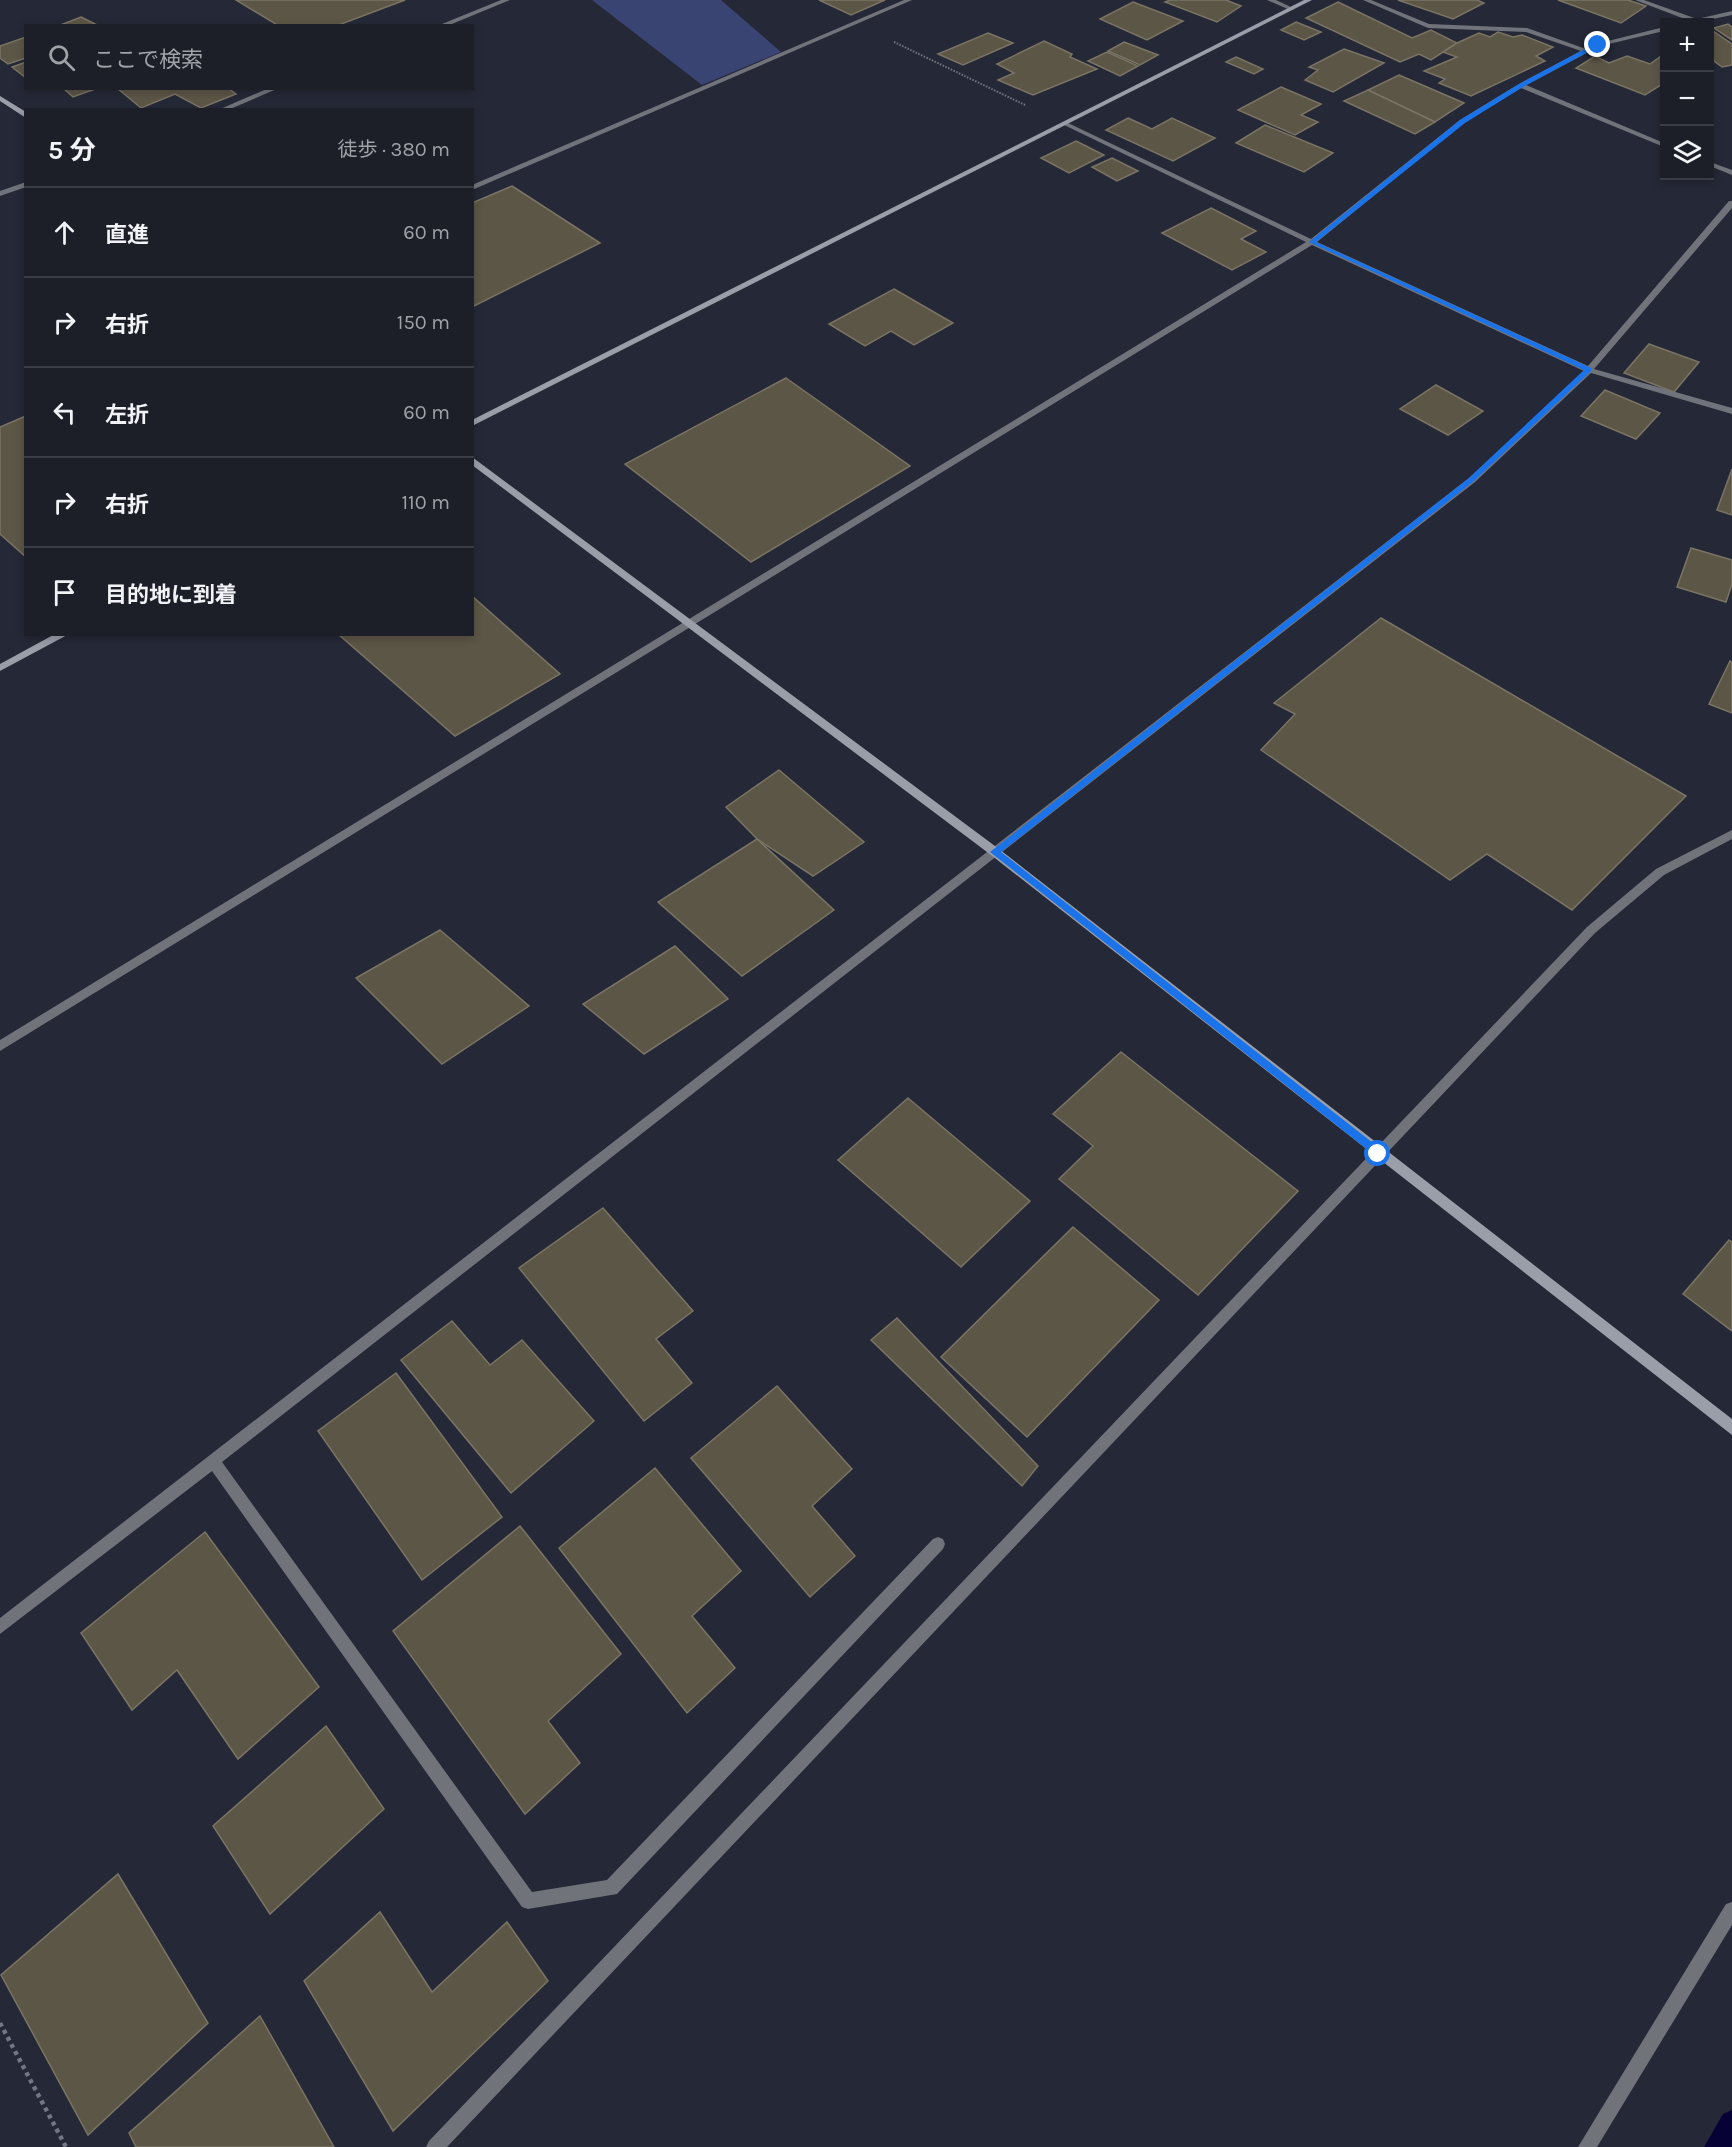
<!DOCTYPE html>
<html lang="ja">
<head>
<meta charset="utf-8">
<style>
	:root { --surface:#1c1e28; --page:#252730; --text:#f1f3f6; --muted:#a0a2a8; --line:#3a3c45 }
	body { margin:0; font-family:Karla,"Noto Sans JP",sans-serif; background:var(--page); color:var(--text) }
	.controls { position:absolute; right:18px; top:18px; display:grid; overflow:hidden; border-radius:0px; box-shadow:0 3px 9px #0003 }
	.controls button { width:54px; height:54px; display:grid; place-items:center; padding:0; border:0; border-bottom:2px solid var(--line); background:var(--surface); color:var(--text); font:30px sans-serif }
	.stop { position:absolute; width:18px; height:18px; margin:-14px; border:4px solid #1a73e8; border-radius:50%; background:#fff }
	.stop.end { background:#1a73e8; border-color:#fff; box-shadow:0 2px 6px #0008 }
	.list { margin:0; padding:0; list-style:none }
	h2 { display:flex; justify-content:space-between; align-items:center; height:78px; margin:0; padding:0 24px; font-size:26px }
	h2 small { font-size:20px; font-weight:400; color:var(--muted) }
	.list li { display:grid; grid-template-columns:39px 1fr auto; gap:18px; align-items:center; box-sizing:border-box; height:90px; padding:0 24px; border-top:2px solid var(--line) }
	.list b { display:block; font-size:22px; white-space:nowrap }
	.list em { font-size:20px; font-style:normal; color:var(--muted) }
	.icon { flex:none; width:33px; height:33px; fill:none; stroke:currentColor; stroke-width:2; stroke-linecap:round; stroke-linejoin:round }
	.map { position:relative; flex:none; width:1732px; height:2147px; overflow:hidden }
	.search { position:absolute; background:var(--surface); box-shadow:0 3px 9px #0003; left:24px; top:24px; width:450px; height:66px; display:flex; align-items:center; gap:15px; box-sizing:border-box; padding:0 21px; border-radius:0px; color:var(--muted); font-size:22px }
	.panel { position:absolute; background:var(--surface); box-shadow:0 3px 9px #0003; left:24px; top:108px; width:450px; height:528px; border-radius:0px }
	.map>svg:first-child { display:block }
	.green { fill:#3a4473 }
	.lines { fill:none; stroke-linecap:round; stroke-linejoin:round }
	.stream { fill:#060235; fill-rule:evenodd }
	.building { fill:#5c5647; stroke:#7a7464; stroke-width:1.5 }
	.path-far1 { stroke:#747783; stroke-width:2; stroke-dasharray:1.5 1.5; stroke-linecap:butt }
	.path { stroke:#747783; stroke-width:4.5; stroke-dasharray:4 4; stroke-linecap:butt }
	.street { fill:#71737b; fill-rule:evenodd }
	.secondary { fill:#9a9ea9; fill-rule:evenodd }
	.route { fill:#1a73e8 }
</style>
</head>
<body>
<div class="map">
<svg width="1732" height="2147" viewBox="0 0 1732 2147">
	<rect width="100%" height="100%" fill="#252836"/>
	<!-- green -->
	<path class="green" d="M592 0H721L781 52 702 85Z"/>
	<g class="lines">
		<!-- stream -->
		<path class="stream" d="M1732 2110V2147H1704L1723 2114Z"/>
	</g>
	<!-- building -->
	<g class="building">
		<path d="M236 0H405L336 26H279Z"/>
		<path d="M819 0H885L851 15Z"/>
		<path d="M1170 0H1226L1241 6 1217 22 1165 2Z"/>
		<path d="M1398 0H1477L1484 3 1453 19Z"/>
		<path d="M1558 0H1628L1646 6 1621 23Z"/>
		<path d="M1133 2 1183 21 1147 40 1100 19Z"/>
		<path d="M1338 2 1412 38 1431 30 1457 43 1431 60 1419 54 1400 62 1306 18Z"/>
		<path d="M81 17 99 26H58Z"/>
		<path d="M1296 22 1321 32 1304 40 1281 30Z"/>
		<path d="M1728 24 1732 27V40L1714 28Z"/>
		<path d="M1710 29 1732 44V65L1722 67 1710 58Z"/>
		<path d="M1498 32 1513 37 1522 35 1553 47 1536 56 1545 61 1471 96 1439 83 1445 79 1424 71 1457 57 1443 52 1457 43 1479 33 1490 37Z"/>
		<path d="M988 33 1013 43 963 65 938 54Z"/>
		<path d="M26 37V58L8 64 0 58V46Z"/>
		<path d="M1044 41 1072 54 1070 57 1097 69 1033 95 998 80 1014 73 997 64Z"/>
		<path d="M1124 42 1158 55 1140 65 1108 51Z"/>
		<path d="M1344 49 1384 63 1333 92 1305 80 1318 70 1309 67Z"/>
		<path d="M1107 52 1138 66 1120 76 1088 61Z"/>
		<path d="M1664 54V83L1645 95 1576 68 1595 56 1609 63 1627 56 1650 64Z"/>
		<path d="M1236 57 1263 69 1254 74 1226 62Z"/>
		<path d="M26 62V78L12 67Z"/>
		<path d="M1399 75 1464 103 1435 122 1368 90Z"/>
		<path d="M1281 87 1321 104 1301 115 1318 122 1295 135 1238 110Z"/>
		<path d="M63 88H98L73 97Z"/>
		<path d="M117 88H228L236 94 201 108 175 94 141 108Z"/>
		<path d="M1368 90 1435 122 1415 134 1344 101Z"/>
		<path d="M1128 118 1152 129 1172 118 1215 138 1173 161 1106 130Z"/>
		<path d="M1265 125 1333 153 1304 172 1236 143Z"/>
		<path d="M1076 141 1104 155 1069 173 1041 158Z"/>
		<path d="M1112 158 1138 171 1117 181 1092 167Z"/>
		<path d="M512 186 600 243 472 307V203Z"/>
		<path d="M1211 208 1256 231 1241 239 1266 252 1232 270 1162 233Z"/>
		<path d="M894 289 953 323 914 345 891 331 865 346 829 324Z"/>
		<path d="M1649 344 1699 362 1674 392 1624 373Z"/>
		<path d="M786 378 910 466 751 562 625 464Z"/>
		<path d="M1436 385 1483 411 1448 435 1400 409Z"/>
		<path d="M1605 390 1660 413 1636 439 1581 416Z"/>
		<path d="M26 416V557L0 534V427Z"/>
		<path d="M1732 469V515L1717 510Z"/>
		<path d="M1691 548 1732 560V584L1726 602 1677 587Z"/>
		<path d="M472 596 560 674 455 736 338 634H472Z"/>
		<path d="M1381 618 1686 796 1572 910 1487 854 1450 880 1261 750 1295 714 1274 703Z"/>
		<path d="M1730 661 1732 662V713L1709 704Z"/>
		<path d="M779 770 864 842 813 876 757 839 726 807Z"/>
		<path d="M757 839 834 910 742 976 658 902Z"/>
		<path d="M440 930 529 1006 442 1064 356 978Z"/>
		<path d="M675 946 728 999 644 1054 583 1004Z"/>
		<path d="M1121 1052 1298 1191 1198 1295 1059 1179 1093 1146 1053 1114Z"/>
		<path d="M908 1098 1030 1201 961 1267 838 1160Z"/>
		<path d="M603 1208 693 1311 656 1339 692 1383 644 1421 519 1268Z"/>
		<path d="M1073 1227 1159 1300 1027 1437 941 1357Z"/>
		<path d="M1729 1240 1732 1242V1331L1683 1294Z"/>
		<path d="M897 1318 1038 1466 1022 1486 871 1340Z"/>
		<path d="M452 1321 490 1365 522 1340 594 1421 511 1493 401 1360Z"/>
		<path d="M396 1373 502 1517 422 1580 318 1431Z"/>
		<path d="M777 1386 852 1469 812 1506 855 1556 810 1597 691 1458Z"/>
		<path d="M655 1468 741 1571 692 1616 735 1668 687 1713 559 1548Z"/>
		<path d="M520 1526 621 1654 548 1721 580 1763 525 1814 393 1631Z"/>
		<path d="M205 1532 319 1687 238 1759 177 1670 132 1710 81 1633Z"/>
		<path d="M326 1726 384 1809 270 1914 213 1826Z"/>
		<path d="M118 1874 208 2023 88 2135 1 1975Z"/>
		<path d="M380 1912 432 1992 507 1922 548 1981 393 2131 304 1981Z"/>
		<path d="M260 2016 334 2147H136L129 2133Z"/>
	</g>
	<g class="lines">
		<!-- path-far1 -->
		<path class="path-far1" d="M894 42 1025 105"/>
		<!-- path -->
		<path class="path" d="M0 2023 66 2147"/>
		<!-- street -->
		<g class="street">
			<path d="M501 0H510L447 26H437Z"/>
			<path d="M904 0H912L472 190V185Z"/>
			<path d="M1267 0H1276L1295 9 1290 10Z"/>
			<path d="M1363 0H1371L1429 24 1527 28 1586 49 1596 44 1664 27V31L1600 46 1526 85 1664 143V147L1521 88 1464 122 1317 242 1588 366 1729 201H1732V208L1594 369 1732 408V414L1591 373 1475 482 222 1462 532 1892 607 1880 933 1539 938 1537 943 1539 945 1544 943 1549 617 1894 528 1909 522 1907 212 1471 0 1634V1618L1469 478 1584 371 1312 245 0 1051V1040L1306 242 1062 124V122H1066L1311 239 1460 120 1519 84 1581 51 1526 32 1428 28Z"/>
			<path d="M1635 0H1644L1697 19 1732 11V15L1698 22H1689L1690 21Z"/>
			<path d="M269 88H279L228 110H218Z"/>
			<path d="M1710 162 1732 170V175L1710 166Z"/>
			<path d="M26 182V187L0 196V191Z"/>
			<path d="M1732 830V839L1664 875 1595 933 447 2147H426L429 2141 1587 927 1656 869Z"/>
			<path d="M1732 1902V1925L1597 2147H1578L1726 1904Z"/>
		</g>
		<!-- secondary -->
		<g class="secondary">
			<path d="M1304 0H1312L472 426V420Z"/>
			<path d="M0 96 26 112V118L0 101Z"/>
			<path d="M472 457 999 849 1732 1419V1435L991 855 472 465Z"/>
			<path d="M55 634H69L0 671V664Z"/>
		</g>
	</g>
	<!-- route -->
	<path class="route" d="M1596 43 1601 45 1523 87 1465 123 1316 242 1591 368V371L1474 481 1001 852 1382 1150V1157L1378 1158 990 852 1469 478 1584 370 1309 242 1460 120 1519 84Z"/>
</svg>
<div class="controls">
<button>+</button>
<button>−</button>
<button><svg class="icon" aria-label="layers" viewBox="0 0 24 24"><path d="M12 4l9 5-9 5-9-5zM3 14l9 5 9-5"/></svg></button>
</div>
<div class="stop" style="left:1378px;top:1154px"></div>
<div class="stop end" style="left:1598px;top:45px"></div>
<div class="search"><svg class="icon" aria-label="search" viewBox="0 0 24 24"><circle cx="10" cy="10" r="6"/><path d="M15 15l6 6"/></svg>ここで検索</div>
<section class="panel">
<h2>5 分<small>徒歩 · 380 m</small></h2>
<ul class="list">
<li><svg class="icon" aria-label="ahead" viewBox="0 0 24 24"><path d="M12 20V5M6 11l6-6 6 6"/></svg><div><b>直進</b></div><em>60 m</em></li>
<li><svg class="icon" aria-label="right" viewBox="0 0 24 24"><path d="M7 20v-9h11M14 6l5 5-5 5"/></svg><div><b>右折</b></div><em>150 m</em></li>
<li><svg class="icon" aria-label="left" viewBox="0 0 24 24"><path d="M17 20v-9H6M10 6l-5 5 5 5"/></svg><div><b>左折</b></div><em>60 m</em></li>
<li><svg class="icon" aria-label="right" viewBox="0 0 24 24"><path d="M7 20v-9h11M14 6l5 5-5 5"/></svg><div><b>右折</b></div><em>110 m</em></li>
<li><svg class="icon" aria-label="arrive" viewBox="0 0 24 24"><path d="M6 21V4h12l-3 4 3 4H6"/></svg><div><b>目的地に到着</b></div></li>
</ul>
</section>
</div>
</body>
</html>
